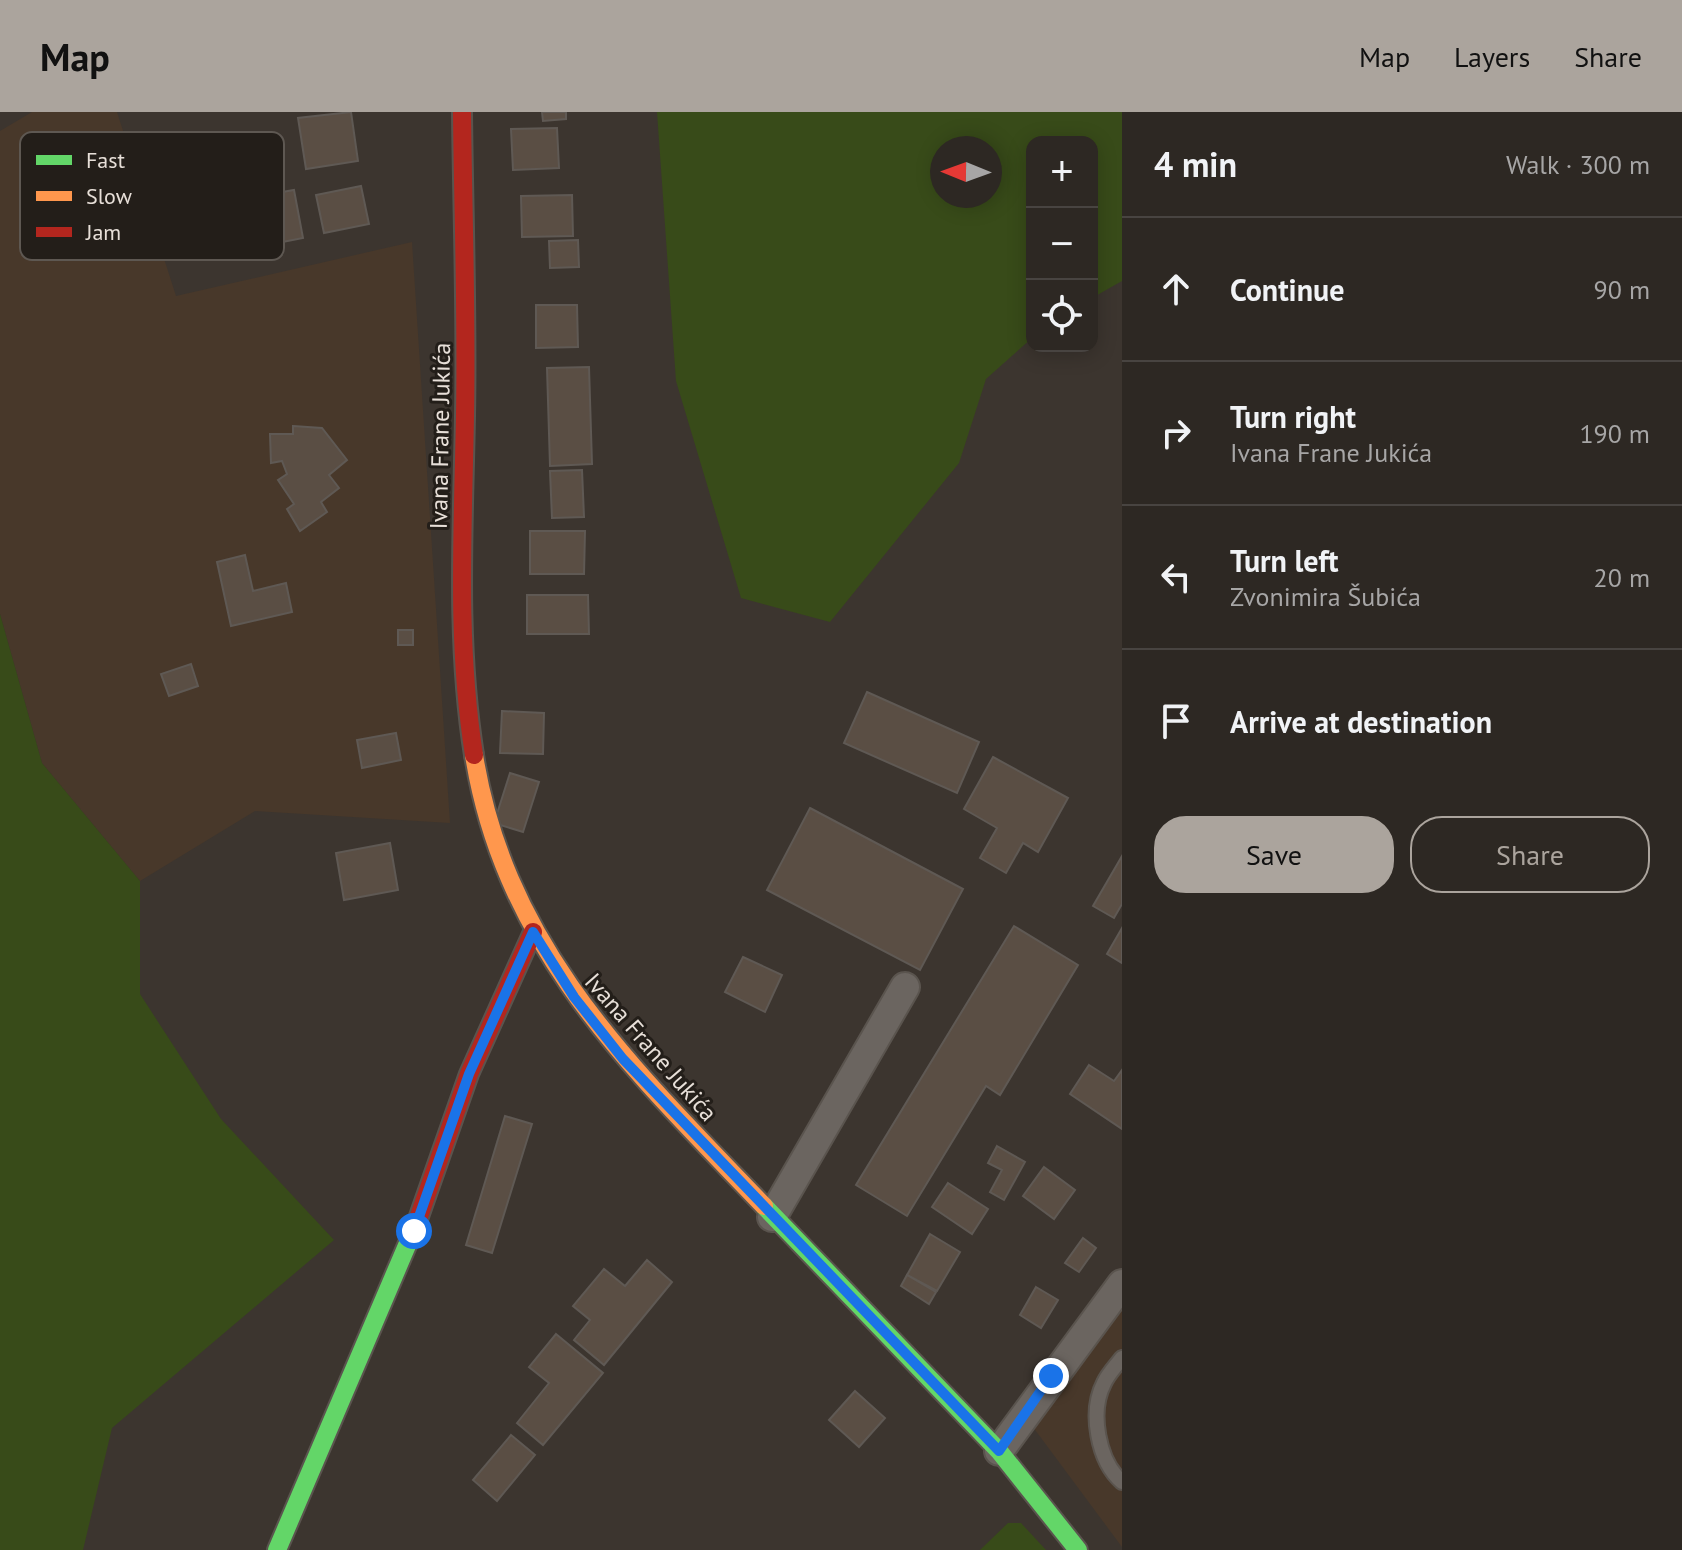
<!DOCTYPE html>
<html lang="en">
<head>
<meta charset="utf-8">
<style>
	:root { --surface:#2d2823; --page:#35302b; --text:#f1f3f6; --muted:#a7a6a6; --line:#484441; --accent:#aba49d }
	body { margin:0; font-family:"PT Sans",sans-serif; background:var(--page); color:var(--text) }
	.controls { position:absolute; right:24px; top:24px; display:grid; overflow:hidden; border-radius:16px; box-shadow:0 4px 20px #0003 }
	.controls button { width:72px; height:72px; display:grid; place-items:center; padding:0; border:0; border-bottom:2px solid var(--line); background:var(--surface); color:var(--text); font:40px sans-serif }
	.compass { position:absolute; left:930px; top:24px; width:72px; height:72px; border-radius:50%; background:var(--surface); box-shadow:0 4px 20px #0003; rotate:271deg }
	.stop { position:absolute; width:24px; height:24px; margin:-18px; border:6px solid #1a73e8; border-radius:50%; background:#fff }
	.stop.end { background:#1a73e8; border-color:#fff; box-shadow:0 2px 8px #0008 }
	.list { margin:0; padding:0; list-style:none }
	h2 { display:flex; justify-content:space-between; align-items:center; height:104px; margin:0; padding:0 32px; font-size:34px }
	h2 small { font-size:26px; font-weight:400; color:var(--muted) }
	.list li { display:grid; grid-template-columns:52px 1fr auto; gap:24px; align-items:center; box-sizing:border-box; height:144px; padding:0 32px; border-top:2px solid var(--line) }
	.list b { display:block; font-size:30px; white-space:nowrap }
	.list p { margin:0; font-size:26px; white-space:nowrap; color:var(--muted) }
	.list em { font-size:26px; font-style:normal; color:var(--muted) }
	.actions { display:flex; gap:16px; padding:24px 32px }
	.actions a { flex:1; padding:18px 0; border:2px solid var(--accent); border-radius:32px; text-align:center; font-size:28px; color:var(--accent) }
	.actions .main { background:var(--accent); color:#111 }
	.icon { flex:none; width:44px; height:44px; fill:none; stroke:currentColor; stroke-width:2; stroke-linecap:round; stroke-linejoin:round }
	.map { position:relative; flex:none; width:1122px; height:1438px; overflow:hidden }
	header { display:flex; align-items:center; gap:48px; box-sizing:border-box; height:112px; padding:0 40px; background:var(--accent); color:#111 }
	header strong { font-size:38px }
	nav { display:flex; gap:44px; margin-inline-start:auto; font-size:28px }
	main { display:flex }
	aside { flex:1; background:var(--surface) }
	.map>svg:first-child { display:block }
	.built { fill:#48382a }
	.green { fill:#384b19; fill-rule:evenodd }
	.building { fill:#5a4e44; stroke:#5f5954; stroke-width:2 }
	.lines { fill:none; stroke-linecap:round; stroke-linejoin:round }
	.lane-casing { stroke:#5a544e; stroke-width:18 }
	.street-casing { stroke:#5a544e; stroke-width:32 }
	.fast-casing { stroke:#5a544e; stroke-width:22 }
	.slow-casing { stroke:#5a544e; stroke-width:22 }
	.jam-casing { stroke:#5a544e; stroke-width:22 }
	.lane { stroke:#6b6560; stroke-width:14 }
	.street { stroke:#6b6560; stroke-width:28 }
	.fast { stroke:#63d668; stroke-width:18 }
	.slow { stroke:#ff974d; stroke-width:18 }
	.jam { stroke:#b3261e; stroke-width:18 }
	.route { stroke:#1a73e8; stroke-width:10 }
	.labels { text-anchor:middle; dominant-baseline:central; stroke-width:6; stroke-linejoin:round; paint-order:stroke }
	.street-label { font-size:24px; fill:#e7dfd8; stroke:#231e19 }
	.key { fill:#231e19; stroke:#5e5852; stroke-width:2 }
	.key-label { font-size:22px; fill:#e7dfd8 }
</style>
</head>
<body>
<header>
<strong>Map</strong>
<nav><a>Map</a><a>Layers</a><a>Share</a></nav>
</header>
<main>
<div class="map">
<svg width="1122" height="1438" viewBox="0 0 1122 1438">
	<rect width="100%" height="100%" fill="#3c352f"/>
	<!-- built -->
	<g class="built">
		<path d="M32 0H117L176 184 412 130 450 711 255 699 140 769 42 651 0 502V19Z"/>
		<path d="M1122 1175V1435L1027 1307Z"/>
	</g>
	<!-- green -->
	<g class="green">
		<path d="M657 0H1122V169L1092 186V30H1032V226L986 267 959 351 830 510 741 486 676 269ZM990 36V84H942V36Z"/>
		<path d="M0 502 42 651 140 769V882L221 1007 334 1128 112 1316 83 1438H0Z"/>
		<path d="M1008 1411H1021L1046 1438H980Z"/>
	</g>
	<!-- building -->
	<g class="building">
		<path d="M351 0 358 49 306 57 298 6Z"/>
		<path d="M542 0H566V7L543 9Z"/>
		<path d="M557 16 559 56 513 58 511 17Z"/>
		<path d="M361 74 369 112 324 121 316 83Z"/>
		<path d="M294 78 303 126 267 133 259 84Z"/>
		<path d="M572 83 573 124 522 125 521 84Z"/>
		<path d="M578 128 579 155 550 156 549 129Z"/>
		<path d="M536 193H577L578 235 536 236Z"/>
		<path d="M589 255 592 352 550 354 547 256Z"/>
		<path d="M293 314 322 316 347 348 329 363 339 376 321 390 327 400 300 419 287 397 294 392 278 368 287 362 282 349 271 351 270 322H293Z"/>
		<path d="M582 358 584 405 552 406 550 359Z"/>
		<path d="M530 419H585L584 462H530Z"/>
		<path d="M245 443 253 479 286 471 292 500 231 514 217 450Z"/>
		<path d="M527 483H588L589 522H527Z"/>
		<rect x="398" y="518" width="15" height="15"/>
		<path d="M191 552 198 574 169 584 161 562Z"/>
		<path d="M867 580 979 630 957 681 844 631Z"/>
		<path d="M502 599 544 601 543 642 500 641Z"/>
		<path d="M396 621 401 648 362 656 357 628Z"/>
		<path d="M993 645 1068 686 1038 740 1023 731 1006 761 980 746 997 716 964 697Z"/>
		<path d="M510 661 539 670 523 720 494 711Z"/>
		<path d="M810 696 963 777 920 858 767 778Z"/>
		<path d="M390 731 398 778 344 788 336 741Z"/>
		<path d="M1122 744V792L1114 806 1093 794Z"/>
		<path d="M1014 814 1078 853 1000 983 986 974 907 1104 856 1073Z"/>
		<path d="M1122 816V851L1107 842Z"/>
		<path d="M743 845 782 863 765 900 725 880Z"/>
		<path d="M1089 953 1114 969 1122 958V1017L1070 982Z"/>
		<path d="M505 1004 532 1012 492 1141 466 1133Z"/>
		<path d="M997 1034 1025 1050 1004 1088 990 1080 1002 1058 988 1051Z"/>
		<path d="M1044 1055 1075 1078 1054 1107 1023 1084Z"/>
		<path d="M948 1071 988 1097 972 1122 932 1095Z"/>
		<path d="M930 1122 960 1140 937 1179 907 1163Z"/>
		<path d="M1083 1126 1096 1136 1079 1160 1065 1151Z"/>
		<path d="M647 1148 672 1170 604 1253 574 1228 590 1208 573 1194 604 1157 625 1174Z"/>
		<path d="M907 1163 936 1180 929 1192 901 1174Z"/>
		<path d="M1036 1175 1058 1188 1041 1216 1020 1203Z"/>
		<path d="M556 1222 603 1261 543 1333 517 1311 549 1271 529 1255Z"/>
		<path d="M855 1279 885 1306 859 1335 829 1308Z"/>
		<path d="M511 1323 535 1343 497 1389 473 1368Z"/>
	</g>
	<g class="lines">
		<defs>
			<path id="lane" d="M1122 1246C1116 1254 1108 1262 1104 1271 1089 1300 1098 1349 1122 1370"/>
			<g id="street">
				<path d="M772 1105 905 875"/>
				<path d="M999 1339 1122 1172"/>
			</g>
			<g id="fast">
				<path d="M764 1094 999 1339 1078 1438"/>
				<path d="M277 1438 417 1110"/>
			</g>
			<path id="slow" d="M474 643C505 838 634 958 764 1094"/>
			<g id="jam">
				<path d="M462 0C463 101 467 202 465 304 463 417 456 530 474 643"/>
				<path d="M417 1110 469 962 533 820"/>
			</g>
		</defs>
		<!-- lane casing -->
		<use href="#lane" class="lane-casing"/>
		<!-- street casing -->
		<use href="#street" class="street-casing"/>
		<!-- fast casing -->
		<use href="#fast" class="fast-casing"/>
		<!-- slow casing -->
		<use href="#slow" class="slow-casing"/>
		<!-- jam casing -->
		<use href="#jam" class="jam-casing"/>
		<!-- lane -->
		<use href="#lane" class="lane"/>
		<!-- street -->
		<use href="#street" class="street"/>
		<!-- fast -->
		<use href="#fast" class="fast"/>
		<!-- slow -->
		<use href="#slow" class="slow"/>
		<!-- jam -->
		<use href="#jam" class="jam"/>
	</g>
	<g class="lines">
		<!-- route -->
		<path class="route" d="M414 1119 469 962 533 820 574 885 623 947 999 1339 1051 1264"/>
	</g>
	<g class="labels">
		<!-- street labels -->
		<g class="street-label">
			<text transform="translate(440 324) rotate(-89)">Ivana Frane Jukića</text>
			<text transform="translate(651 935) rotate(49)">Ivana Frane Jukića</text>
		</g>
	</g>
	<!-- legend -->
	<rect x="20" y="20" width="264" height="128" rx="12" class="key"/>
	<rect x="36" y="43" width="36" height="10" fill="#63d668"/>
	<rect x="36" y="79" width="36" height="10" fill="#ff974d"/>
	<rect x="36" y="115" width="36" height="10" fill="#b3261e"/>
	<g class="key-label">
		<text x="86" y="56">Fast</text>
		<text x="86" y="92">Slow</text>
		<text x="86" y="128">Jam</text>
	</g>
</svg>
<div class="controls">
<button>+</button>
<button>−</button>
<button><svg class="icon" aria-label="locate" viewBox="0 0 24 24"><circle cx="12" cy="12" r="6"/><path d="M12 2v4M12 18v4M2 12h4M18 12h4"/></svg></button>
</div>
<svg class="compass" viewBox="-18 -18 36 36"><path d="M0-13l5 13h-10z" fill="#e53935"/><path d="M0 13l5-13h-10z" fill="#a7a6a6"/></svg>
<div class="stop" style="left:414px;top:1119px"></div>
<div class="stop end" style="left:1051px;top:1264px"></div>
</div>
<aside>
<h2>4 min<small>Walk · 300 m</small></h2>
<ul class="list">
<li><svg class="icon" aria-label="ahead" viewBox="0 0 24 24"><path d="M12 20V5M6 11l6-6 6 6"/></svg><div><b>Continue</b></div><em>90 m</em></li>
<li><svg class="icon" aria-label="right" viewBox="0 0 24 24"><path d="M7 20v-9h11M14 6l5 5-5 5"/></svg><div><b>Turn right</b><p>Ivana Frane Jukića</p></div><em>190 m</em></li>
<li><svg class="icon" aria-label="left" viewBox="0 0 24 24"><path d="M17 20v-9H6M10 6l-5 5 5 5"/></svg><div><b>Turn left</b><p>Zvonimira Šubića</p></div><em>20 m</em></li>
<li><svg class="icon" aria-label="arrive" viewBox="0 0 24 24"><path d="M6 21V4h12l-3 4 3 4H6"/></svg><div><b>Arrive at destination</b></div></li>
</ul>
<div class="actions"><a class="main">Save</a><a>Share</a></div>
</aside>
</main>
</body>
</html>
